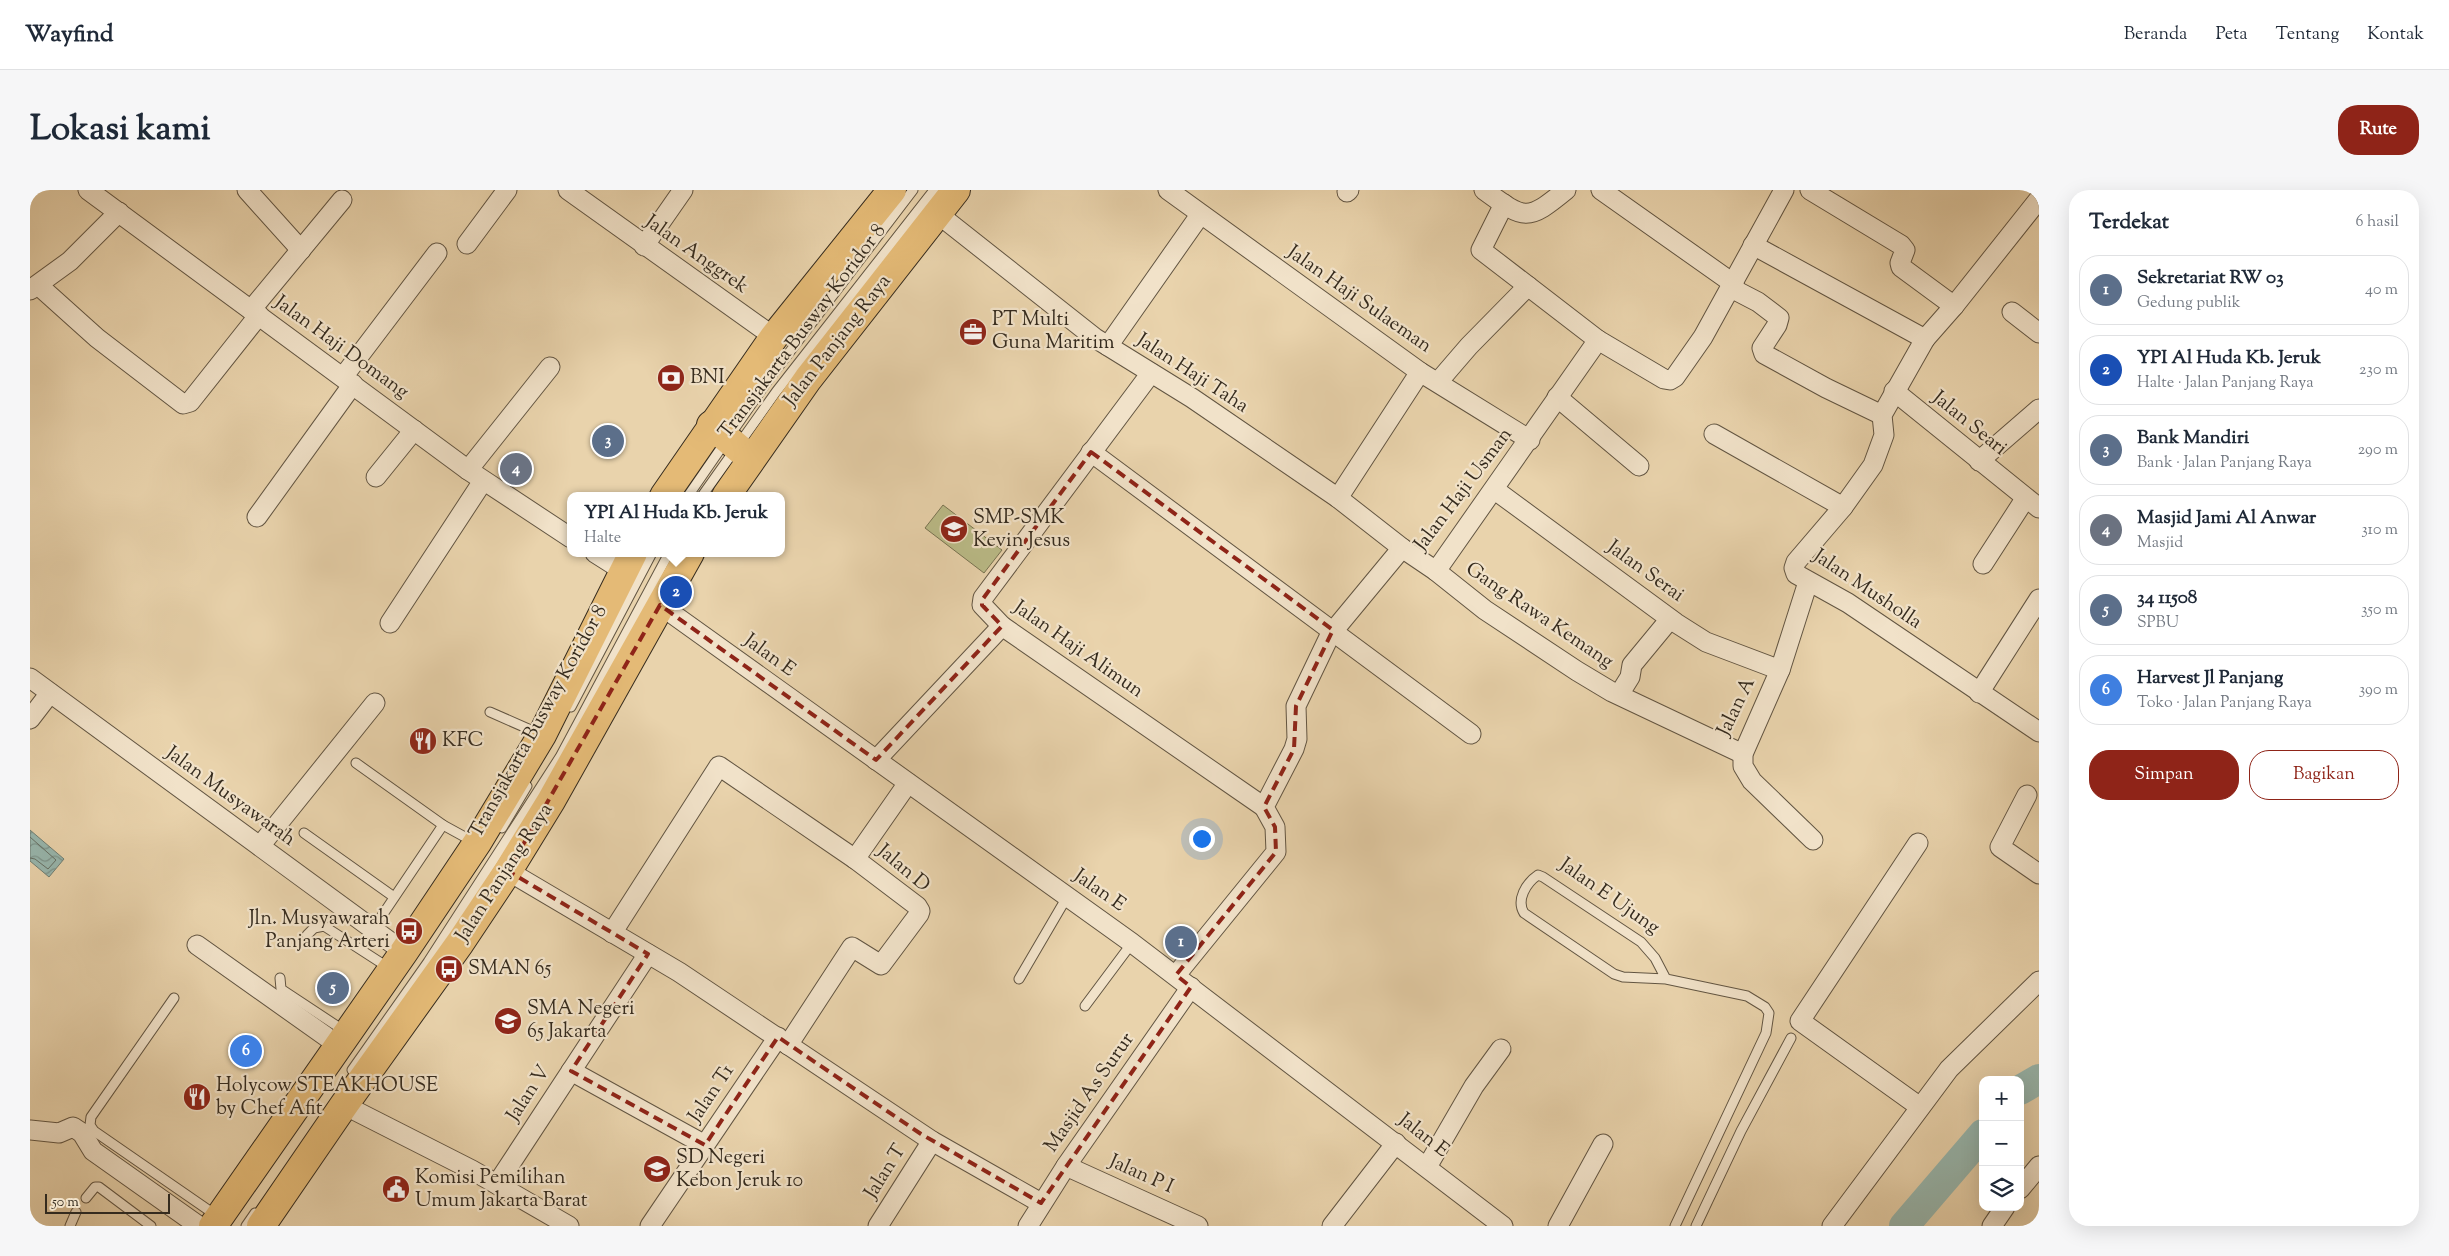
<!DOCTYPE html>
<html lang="id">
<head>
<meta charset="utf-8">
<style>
	:root { --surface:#fff; --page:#f6f6f7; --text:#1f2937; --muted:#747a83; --line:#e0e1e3; --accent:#8f2418 }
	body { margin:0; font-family:"Sorts Mill Goudy",serif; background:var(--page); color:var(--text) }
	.controls { position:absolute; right:15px; bottom:15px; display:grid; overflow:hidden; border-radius:10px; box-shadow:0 5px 20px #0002 }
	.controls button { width:45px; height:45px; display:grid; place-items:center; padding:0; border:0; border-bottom:1px solid var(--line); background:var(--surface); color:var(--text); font:25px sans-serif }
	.scale { position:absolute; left:15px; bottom:12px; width:125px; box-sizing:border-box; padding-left:5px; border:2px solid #352b1e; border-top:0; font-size:14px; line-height:18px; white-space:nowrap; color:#352b1e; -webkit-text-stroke:4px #f1e2c9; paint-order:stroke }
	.you { position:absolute; left:1171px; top:648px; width:18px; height:18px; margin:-12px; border:4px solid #fff; border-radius:50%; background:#1a73e8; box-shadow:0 0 0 8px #1a73e833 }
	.badge { display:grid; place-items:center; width:32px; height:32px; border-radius:50%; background:var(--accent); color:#fff; font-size:16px; font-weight:700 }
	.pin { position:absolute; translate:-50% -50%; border:2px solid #fff; box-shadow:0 1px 5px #0006 }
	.popup { position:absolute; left:537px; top:302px; width:218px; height:65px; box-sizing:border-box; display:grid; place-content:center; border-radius:10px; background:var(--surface); filter:drop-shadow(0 1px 4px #0005); font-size:16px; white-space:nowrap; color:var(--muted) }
	.popup b { font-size:19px; color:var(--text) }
	.popup::after { content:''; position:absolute; left:50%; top:100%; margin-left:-10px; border:10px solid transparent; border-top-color:var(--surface) }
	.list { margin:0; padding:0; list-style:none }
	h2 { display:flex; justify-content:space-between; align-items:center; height:65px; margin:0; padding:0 20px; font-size:21px }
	h2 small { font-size:16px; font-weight:400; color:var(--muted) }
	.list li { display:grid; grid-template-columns:32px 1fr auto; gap:15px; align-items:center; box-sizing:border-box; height:70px; margin:0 10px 10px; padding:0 10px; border:1px solid var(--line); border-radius:20px }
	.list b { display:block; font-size:19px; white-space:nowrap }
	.list p { margin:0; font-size:16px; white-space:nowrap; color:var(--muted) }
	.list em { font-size:16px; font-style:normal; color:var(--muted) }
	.actions { display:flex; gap:10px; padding:15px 20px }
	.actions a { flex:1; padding:11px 0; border:1px solid var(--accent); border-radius:20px; text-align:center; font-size:18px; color:var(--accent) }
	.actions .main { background:var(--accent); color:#fff }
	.icon { flex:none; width:28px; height:28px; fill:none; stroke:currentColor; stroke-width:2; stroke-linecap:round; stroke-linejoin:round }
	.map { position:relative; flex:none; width:2009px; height:1036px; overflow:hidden; border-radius:20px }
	header { display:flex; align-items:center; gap:30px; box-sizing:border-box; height:70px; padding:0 25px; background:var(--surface); border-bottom:1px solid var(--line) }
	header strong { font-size:24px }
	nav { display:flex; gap:28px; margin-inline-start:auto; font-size:18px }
	.intro { display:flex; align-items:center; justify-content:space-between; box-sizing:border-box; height:120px; padding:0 30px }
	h1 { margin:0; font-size:35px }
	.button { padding:12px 22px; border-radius:20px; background:var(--accent); color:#fff; font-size:18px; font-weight:700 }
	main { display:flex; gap:30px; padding:0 30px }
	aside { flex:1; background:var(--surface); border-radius:20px; box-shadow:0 5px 20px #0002 }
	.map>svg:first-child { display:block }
	.garden { fill:#babb87; stroke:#787352 }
	.water { fill:url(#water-waves); stroke:#707f74 }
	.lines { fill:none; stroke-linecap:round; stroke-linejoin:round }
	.shore { stroke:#667166; stroke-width:1 }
	.river { stroke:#98b7ae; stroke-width:30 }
	.lane-casing { stroke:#625542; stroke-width:11 }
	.street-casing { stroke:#625542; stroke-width:21 }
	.primary-casing { stroke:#352b1e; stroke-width:30 }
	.lane { stroke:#f1e2c9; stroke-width:9 }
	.street { stroke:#f1e2c9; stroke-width:19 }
	.primary { stroke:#e4ba76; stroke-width:28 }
	.marked { fill:none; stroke:#8f2418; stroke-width:4; stroke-dasharray:10 6; stroke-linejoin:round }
	.labels { text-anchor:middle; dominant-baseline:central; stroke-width:4.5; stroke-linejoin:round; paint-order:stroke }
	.street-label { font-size:20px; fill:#352b1e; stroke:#f1e2c9 }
	.poi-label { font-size:20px; fill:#352b1e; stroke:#f1e2c9; text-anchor:start }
</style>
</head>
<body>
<header>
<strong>Wayfind</strong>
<nav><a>Beranda</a><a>Peta</a><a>Tentang</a><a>Kontak</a></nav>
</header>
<div class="intro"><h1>Lokasi kami</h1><a class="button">Rute</a></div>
<main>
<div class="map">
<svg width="2009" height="1036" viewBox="0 0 2009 1036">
	<defs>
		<pattern id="water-waves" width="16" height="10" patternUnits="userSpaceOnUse" patternTransform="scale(1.25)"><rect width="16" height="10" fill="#98b7ae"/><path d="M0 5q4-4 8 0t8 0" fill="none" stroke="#7d958d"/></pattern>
	</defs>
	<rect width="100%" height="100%" fill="#e9d3ac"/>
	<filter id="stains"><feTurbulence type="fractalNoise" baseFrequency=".004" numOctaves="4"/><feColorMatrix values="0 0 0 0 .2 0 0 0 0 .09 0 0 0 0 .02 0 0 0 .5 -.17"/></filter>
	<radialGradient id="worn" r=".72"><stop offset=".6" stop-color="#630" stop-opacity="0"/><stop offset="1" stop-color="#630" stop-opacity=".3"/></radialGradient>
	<!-- garden -->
	<path class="garden" d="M913 315 972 360 954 383 895 338Z"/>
	<!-- water -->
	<path class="water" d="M0 640 34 669 19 687 0 671Z"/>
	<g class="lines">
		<!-- shore -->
		<path class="shore" d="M0 647 26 670 18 679 5 669 0 668"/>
		<!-- river -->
		<g class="river">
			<path d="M1990 900 2009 889"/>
			<path d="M1874 1036 1953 944"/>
		</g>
		<defs>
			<g id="lane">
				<path d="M658 306 736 193 883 0"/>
				<path d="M672 306 746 202 904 0"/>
				<path d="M541 517 622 363"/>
				<path d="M460 522 510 544"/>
				<path d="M326 573 413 635 444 652"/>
				<path d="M472 638 497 596"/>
				<path d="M274 643 364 707"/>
				<path d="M343 739 413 635"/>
				<path d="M277 745 284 738 294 736 359 778"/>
				<path d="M250 788 251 799 316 842"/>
				<path d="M989 789 1037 707"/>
				<path d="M1636 789 1625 768 1611 752 1513 687 1508 685C1496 693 1486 710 1494 723L1584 784 1593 787 1636 789 1717 806 1735 817 1739 823 1736 843 1645 1036"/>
				<path d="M144 808 61 927 60 935 64 941 187 1026"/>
				<path d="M1055 816 1102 753"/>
				<path d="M322 880 398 772 530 567 639 363"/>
				<path d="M56 1008 65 997H69L121 1036"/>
				<path d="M40 1036 46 1022"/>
				<path d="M216 1036 225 1023"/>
				<path d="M1666 1036 1711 941 1761 848"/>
			</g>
			<g id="street">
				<path d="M58 0 438 280 541 348"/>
				<path d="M217 0 271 60"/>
				<path d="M538 0 744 147"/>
				<path d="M1138 0 1390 182 1500 250"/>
				<path d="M1454 0C1495 30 1497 32 1536 0"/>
				<path d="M1571 0 1704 94"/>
				<path d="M1780 0 1871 55 1875 60 1870 73 1871 77 1924 116"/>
				<path d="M1317 2 1319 0"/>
				<path d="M1474 14 1451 60 1568 150"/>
				<path d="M908 24 1065 148 1162 208 1308 308 1372 358 1406 381 1568 150 1634 189 1640 190 1645 187 1673 147 1754 0"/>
				<path d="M437 54 477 0"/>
				<path d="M1723 55 1895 149 1852 225 1854 245 1843 275 1813 317 1766 372 1764 378 1766 384 1818 413 2009 542"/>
				<path d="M614 56 653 0"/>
				<path d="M8 95 67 148 153 214 160 212 229 125"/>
				<path d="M1701 98 1728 112 1749 128 1747 135 1732 158 1734 164 1796 198 1852 225"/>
				<path d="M0 100 40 71 89 22"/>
				<path d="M221 120 312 10"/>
				<path d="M1982 122 2009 143"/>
				<path d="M1895 149 1924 116 2009 9"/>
				<path d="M1078 156 1170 25"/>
				<path d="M1121 183 953 408 952 415 972 436 1234 617"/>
				<path d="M313 187 407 63"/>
				<path d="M1408 192 1439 156 1498 96"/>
				<path d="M1864 201 2009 318"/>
				<path d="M1527 207 1609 276"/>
				<path d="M1684 244 1813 317"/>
				<path d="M1061 262 1441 544"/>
				<path d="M1949 271 2009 219"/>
				<path d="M438 280 520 177"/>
				<path d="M346 287 384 240"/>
				<path d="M1465 300 1646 433 1676 452 1750 480"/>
				<path d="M1308 308 1390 182"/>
				<path d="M227 327 323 194"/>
				<path d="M565 363 595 382"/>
				<path d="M1953 374 1995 309"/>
				<path d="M1406 381 1455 420 1547 481 1582 502 1713 564"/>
				<path d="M1778 392 1750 480 1713 564V576L1722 591 1783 650"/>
				<path d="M630 415 1102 753 1473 1036"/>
				<path d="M360 433 453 291"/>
				<path d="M0 488 374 762"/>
				<path d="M1590 503 1600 487 1602 475 1640 429"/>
				<path d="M1949 503 2009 409"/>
				<path d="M0 529 20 503"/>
				<path d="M846 570 972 436"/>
				<path d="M1997 605 1970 657 2009 684"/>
				<path d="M1888 653 1770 831 1890 917"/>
				<path d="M230 656 345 513"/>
				<path d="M478 681 649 782 902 951 1011 1013"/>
				<path d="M582 743 689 576 825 669"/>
				<path d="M167 755 308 855"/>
				<path d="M1146 785 1246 662 1245 637 1234 617 1264 559 1267 549 1266 516 1300 445 1372 358"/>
				<path d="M758 855 822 757 851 775 889 724 890 721 887 716 825 669 878 593"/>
				<path d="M541 881 675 955"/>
				<path d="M314 915 442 980 539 1036"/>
				<path d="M0 940 29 943 43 937 52 943 63 961 169 1036"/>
				<path d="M1036 976 1168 1036"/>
				<path d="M1397 977 1444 896 1471 859"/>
				<path d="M467 994 618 764"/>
				<path d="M1990 999 2009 976"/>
				<path d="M620 1036 748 847"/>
				<path d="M848 1036 902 951"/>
				<path d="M998 1036 1036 976 1161 797"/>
				<path d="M1302 1036 1366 953"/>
				<path d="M1528 1036 1573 954"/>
				<path d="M1802 1036 1919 879 2009 791"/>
				<path d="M1962 1036 1975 1017"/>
			</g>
			<g id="primary">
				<path d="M681 235 720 268"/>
				<path d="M634 306 744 147 862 0"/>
				<path d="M696 306 778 189 926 0"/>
				<path d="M183 1036 374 762 447 653 512 545 603 363"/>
				<path d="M231 1036 314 915 430 753 478 681 521 611 660 363"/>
			</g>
		</defs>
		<!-- lane casing -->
		<use href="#lane" class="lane-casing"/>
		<!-- street casing -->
		<use href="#street" class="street-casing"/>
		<!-- primary casing -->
		<use href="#primary" class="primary-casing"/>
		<!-- lane -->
		<use href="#lane" class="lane"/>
		<!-- street -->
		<use href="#street" class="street"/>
		<!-- primary -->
		<use href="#primary" class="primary"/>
	</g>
	<!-- marked area -->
	<path class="marked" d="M1061 262 1303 440 1266 516 1264 559 1234 617 1245 637 1246 662 1146 785 1161 797 1011 1013 891 944 748 847 675 955 541 881 618 764 478 681 630 415 846 570 972 436 952 415V410Z"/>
	<!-- icons -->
	<defs>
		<symbol id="office-disc" viewBox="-11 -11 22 22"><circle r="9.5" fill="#8f2418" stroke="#f1e2c9"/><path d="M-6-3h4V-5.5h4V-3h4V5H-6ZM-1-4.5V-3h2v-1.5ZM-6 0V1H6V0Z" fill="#fff"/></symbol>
		<symbol id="bank-disc" viewBox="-11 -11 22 22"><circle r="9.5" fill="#8f2418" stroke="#f1e2c9"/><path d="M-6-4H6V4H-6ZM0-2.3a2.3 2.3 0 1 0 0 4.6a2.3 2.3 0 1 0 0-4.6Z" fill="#fff"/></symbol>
		<symbol id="school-disc" viewBox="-11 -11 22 22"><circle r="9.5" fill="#8f2418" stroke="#f1e2c9"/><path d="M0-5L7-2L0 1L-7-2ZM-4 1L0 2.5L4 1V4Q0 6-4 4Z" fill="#fff"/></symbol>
		<symbol id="restaurant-disc" viewBox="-11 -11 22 22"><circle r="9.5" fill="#8f2418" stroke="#f1e2c9"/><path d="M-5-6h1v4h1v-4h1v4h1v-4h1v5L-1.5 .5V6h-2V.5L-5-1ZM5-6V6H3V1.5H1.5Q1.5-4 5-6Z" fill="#fff"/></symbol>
		<symbol id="bus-disc" viewBox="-11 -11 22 22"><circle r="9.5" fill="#8f2418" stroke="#f1e2c9"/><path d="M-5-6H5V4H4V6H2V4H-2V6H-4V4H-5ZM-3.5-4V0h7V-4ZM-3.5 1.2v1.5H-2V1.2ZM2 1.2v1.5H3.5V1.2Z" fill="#fff"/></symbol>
		<symbol id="civic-disc" viewBox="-11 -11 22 22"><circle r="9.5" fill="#8f2418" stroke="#f1e2c9"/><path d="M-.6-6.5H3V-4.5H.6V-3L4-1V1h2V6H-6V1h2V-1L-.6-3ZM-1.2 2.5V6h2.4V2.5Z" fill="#fff"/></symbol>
	</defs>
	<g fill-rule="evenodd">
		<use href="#office-disc" x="927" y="126" width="32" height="32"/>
		<use href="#bank-disc" x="625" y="172" width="32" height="32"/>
		<use href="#school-disc" x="908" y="323" width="32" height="32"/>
		<use href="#restaurant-disc" x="377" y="535" width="32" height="32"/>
		<use href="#bus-disc" x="363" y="725" width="32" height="32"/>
		<use href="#bus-disc" x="403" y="763" width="32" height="32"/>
		<use href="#school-disc" x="462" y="815" width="32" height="32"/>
		<use href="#restaurant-disc" x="151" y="891" width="32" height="32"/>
		<use href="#school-disc" x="611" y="963" width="32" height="32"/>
		<use href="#civic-disc" x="350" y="983" width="32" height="32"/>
	</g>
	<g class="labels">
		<!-- street labels -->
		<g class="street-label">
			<text transform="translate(666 65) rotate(35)">Jalan Anggrek</text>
			<text transform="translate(1329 110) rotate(35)">Jalan Haji Sulaeman</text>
			<text transform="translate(773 142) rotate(-53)">Transjakarta Busway Koridor 8</text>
			<text transform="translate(808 151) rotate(-52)">Jalan Panjang Raya</text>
			<text transform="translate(311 158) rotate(36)">Jalan Haji Domang</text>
			<text transform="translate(1162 184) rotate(33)">Jalan Haji Taha</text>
			<text transform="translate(1939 234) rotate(39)">Jalan Seari</text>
			<text transform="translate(1434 300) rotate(-53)">Jalan Haji Usman</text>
			<text transform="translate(1615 382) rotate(36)">Jalan Serai</text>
			<text transform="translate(1837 400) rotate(34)">Jalan Musholla</text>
			<text transform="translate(1509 426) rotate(34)">Gang Rawa Kemang</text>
			<text transform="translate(1048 460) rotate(35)">Jalan Haji Alimun</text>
			<text transform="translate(739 466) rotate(36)">Jalan E</text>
			<text transform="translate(1707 517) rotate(-64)">Jalan A</text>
			<text transform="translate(509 532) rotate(-61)">Transjakarta Busway Koridor 8</text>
			<text transform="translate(200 607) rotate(36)">Jalan Musyawarah</text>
			<text transform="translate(873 679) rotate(40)">Jalan D</text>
			<text transform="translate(475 683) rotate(-57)">Jalan Panjang Raya</text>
			<text transform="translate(1069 701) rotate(35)">Jalan E</text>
			<text transform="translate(1579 707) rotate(35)">Jalan E Ujung</text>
			<text transform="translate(1060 903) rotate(-55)">Masjid As Surur</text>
			<text transform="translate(499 904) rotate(-57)">Jalan V</text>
			<text transform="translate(682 904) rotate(-56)">Jalan T1</text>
			<text transform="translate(1393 946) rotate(38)">Jalan E</text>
			<text transform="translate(856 982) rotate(-58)">Jalan T</text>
			<text transform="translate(1111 985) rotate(24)">Jalan P I</text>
		</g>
		<!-- poi labels -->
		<g class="poi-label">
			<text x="962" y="130">PT Multi<tspan x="962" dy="23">Guna Maritim</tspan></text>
			<text x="660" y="188">BNI</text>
			<text x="943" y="328">SMP-SMK<tspan x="943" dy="23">Kevin Jesus</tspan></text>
			<text x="412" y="551">KFC</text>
			<text x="360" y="729" text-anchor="end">Jln. Musyawarah<tspan x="360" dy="23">Panjang Arteri</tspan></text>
			<text x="438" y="779">SMAN 65</text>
			<text x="497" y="819">SMA Negeri<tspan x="497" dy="23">65 Jakarta</tspan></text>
			<text x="186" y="896">Holycow STEAKHOUSE<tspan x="186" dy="23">by Chef Afit</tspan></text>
			<text x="646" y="968">SD Negeri<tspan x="646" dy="23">Kebon Jeruk 10</tspan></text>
			<text x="385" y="988">Komisi Pemilihan<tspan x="385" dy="23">Umum Jakarta Barat</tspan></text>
		</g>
	</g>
	<rect width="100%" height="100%" filter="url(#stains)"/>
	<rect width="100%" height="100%" fill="url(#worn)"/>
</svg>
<div class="controls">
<button>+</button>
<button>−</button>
<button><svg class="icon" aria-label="layers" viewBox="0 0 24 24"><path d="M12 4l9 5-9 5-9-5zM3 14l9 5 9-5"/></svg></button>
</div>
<div class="scale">50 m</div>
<div class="you"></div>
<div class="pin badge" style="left:1151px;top:752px;background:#5c6f8a">1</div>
<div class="pin badge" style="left:646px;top:402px;background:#1a4fb4">2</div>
<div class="popup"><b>YPI Al Huda Kb. Jeruk</b>Halte</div>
<div class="pin badge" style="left:578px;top:251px;background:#5c6f8a">3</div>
<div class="pin badge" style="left:486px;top:279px;background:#6b7280">4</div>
<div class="pin badge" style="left:303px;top:798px;background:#5c6f8a">5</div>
<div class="pin badge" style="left:216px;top:861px;background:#3f7fe0">6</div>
</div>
<aside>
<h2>Terdekat<small>6 hasil</small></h2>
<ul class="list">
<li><span class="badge" style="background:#5c6f8a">1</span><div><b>Sekretariat RW 03</b><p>Gedung publik</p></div><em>40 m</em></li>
<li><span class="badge" style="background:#1a4fb4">2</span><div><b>YPI Al Huda Kb. Jeruk</b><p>Halte · Jalan Panjang Raya</p></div><em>230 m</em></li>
<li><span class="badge" style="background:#5c6f8a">3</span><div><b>Bank Mandiri</b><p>Bank · Jalan Panjang Raya</p></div><em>290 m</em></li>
<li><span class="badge" style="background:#6b7280">4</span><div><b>Masjid Jami Al Anwar</b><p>Masjid</p></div><em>310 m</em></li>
<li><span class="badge" style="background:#5c6f8a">5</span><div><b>34 11508</b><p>SPBU</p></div><em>350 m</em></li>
<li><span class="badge" style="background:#3f7fe0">6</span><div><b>Harvest Jl Panjang</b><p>Toko · Jalan Panjang Raya</p></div><em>390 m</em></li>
</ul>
<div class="actions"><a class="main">Simpan</a><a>Bagikan</a></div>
</aside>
</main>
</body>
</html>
